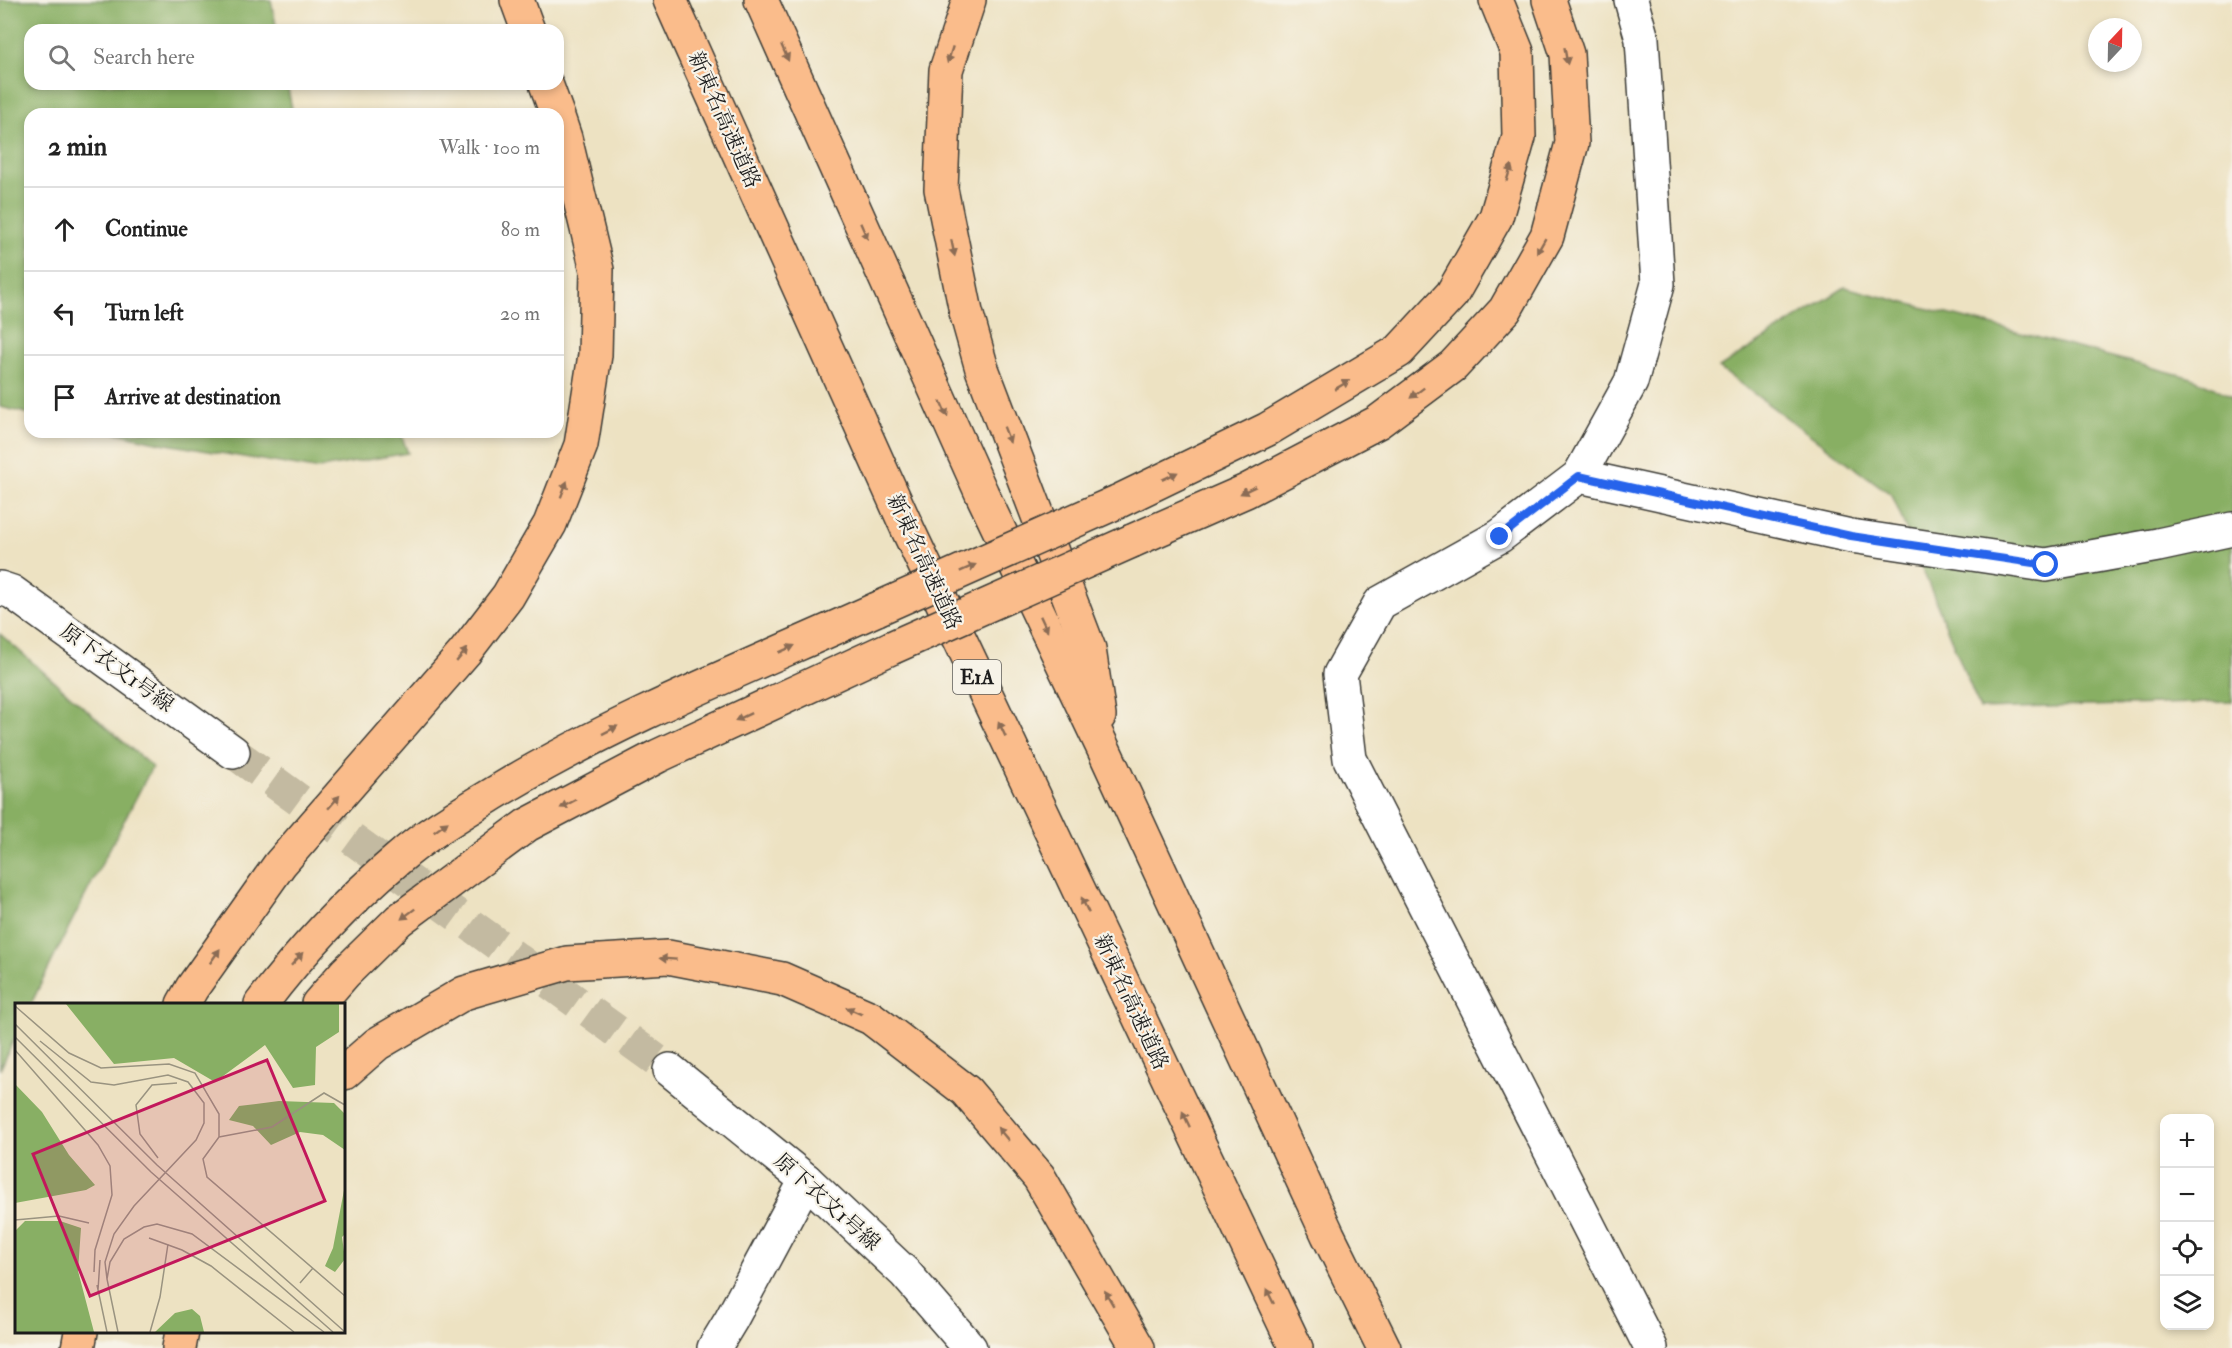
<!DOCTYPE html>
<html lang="en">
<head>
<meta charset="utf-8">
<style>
	:root { --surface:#fff; --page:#f6f6f6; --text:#222; --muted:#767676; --line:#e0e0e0 }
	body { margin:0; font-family:"IM FELL Double Pica","Noto Serif JP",serif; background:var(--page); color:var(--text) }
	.controls { position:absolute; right:18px; bottom:18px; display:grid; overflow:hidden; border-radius:12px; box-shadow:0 3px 9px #0003 }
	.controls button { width:54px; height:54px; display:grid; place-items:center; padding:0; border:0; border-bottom:2px solid var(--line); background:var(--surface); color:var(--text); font:30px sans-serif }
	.compass { position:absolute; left:2088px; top:18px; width:54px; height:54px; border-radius:50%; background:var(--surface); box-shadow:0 3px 9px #0003; rotate:22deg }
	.stop { position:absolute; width:18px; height:18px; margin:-14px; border:4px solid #2563eb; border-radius:50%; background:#fff }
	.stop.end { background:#2563eb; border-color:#fff; box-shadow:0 2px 6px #0008 }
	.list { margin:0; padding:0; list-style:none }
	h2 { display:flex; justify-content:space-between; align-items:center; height:78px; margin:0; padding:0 24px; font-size:26px }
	h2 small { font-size:20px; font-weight:400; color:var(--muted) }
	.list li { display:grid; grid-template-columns:39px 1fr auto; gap:18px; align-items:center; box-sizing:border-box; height:84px; padding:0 24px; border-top:2px solid var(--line) }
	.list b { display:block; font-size:22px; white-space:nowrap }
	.list em { font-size:20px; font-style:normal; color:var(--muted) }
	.icon { flex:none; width:33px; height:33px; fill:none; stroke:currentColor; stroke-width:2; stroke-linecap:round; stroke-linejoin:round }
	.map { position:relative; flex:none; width:2232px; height:1348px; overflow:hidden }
	.search { position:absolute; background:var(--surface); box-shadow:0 3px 9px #0003; left:24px; top:24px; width:540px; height:66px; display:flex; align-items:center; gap:15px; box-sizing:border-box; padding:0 21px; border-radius:18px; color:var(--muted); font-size:22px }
	.panel { position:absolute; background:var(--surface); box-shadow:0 3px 9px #0003; left:24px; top:108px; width:540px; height:330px; border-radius:18px }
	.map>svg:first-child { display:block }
	.forest { fill:#88af64; stroke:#526640; stroke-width:1.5 }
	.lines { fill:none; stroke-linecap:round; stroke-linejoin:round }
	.tertiary-tunnel { stroke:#c3baa1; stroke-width:33; stroke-dasharray:33 16; stroke-linecap:butt }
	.minor-casing { stroke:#3b3a35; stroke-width:36 }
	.tertiary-casing { stroke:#3b3a35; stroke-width:36 }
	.motorway-casing { stroke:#3b3a35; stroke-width:36 }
	.minor { stroke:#fff; stroke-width:33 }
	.tertiary { stroke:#fff; stroke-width:33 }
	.motorway { stroke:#fabc8b; stroke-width:33 }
	.motorway-bridge-casing { stroke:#3b3a35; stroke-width:36; stroke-linecap:butt }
	.motorway-bridge { stroke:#fabc8b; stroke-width:33 }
	.oneway { fill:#8b6c54 }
	.route { stroke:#2563eb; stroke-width:8 }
	.labels { text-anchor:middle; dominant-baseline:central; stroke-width:4.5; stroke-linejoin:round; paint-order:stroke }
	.shield { fill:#f7f3e8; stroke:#5e5c59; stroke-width:1.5 }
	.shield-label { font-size:20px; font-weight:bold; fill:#1c1c1c }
	.street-label { font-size:21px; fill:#1c1c1c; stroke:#f7f3e8 }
	.inset-road { fill:none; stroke:#999380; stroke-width:1.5 }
	.view { fill:#c2185b; fill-opacity:0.15; stroke:#c2185b; stroke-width:3 }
	.inset-edge { fill:none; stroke:#1c1c1c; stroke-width:3 }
</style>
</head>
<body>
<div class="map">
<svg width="2232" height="1348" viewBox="0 0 2232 1348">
	<rect width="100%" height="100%" fill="#f7f3e8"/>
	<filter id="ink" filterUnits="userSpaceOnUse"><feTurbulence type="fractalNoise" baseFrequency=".0167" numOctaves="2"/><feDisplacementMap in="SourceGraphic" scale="12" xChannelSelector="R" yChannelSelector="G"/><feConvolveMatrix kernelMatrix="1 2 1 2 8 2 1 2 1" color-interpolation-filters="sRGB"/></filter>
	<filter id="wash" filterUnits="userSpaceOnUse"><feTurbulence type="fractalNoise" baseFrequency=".008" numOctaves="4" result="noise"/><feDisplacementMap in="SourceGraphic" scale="24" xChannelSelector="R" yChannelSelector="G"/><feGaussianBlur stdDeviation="1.35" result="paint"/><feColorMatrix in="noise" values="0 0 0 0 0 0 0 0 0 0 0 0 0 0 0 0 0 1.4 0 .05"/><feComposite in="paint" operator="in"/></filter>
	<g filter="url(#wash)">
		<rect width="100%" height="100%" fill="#ede2c2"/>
		<!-- forest -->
		<g class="forest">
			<path d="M0 0H271L277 30H30V84H287L293 114H30V414L0 407Z"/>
			<path d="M1845 287 2192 378 2232 396V702L1980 709 1892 495 1719 368Z"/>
			<path d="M112 432H400L408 453 315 469 161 443Z"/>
			<path d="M0 634 152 767 69 927 31 1004H16V1035L0 1070Z"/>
		</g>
	</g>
	<g filter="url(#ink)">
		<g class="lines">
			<!-- tertiary-tunnel -->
			<path class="tertiary-tunnel" d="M233 752 670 1070"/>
			<defs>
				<g id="minor">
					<path d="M1631 0 1642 39 1658 284 1631 382 1579 476 1500 536 1380 603 1340 674 1350 759 1651 1348"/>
					<path d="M1579 476 1851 536 2046 565 2158 545 2232 529"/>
				</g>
				<g id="tertiary">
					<path d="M0 588 12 592 233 752"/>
					<path d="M670 1070 806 1180 905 1273 970 1348"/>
					<path d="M714 1348 731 1320 806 1180"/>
				</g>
				<g id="motorway">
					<path d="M517 0 528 30"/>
					<path d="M670 0 909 532 1296 1348"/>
					<path d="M761 0 982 494 1104 750 1328 1235 1384 1348"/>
					<path d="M969 0 946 70 941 189 966 312 982 369 1089 649 1099 716"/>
					<path d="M546 84 557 114"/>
					<path d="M1117 502 1268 429 1399 351 1452 294 1496 217 1519 137 1517 52 1496 0"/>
					<path d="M1132 541 1246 491 1378 422 1453 366 1505 310 1547 236 1572 143 1567 54 1549 0"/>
					<path d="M183 1004 192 988 280 864 465 652 508 596 550 524 581 445 595 355 597 270 565 138 558 117"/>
					<path d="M261 1004C301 951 347 902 398 859 430 831 467 810 503 788 622 717 751 666 877 609"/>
					<path d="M318 1004 345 973 399 920 527 825 658 756 891 648"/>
					<path d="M344 1073 377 1044 464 993 567 963 668 957 782 979 871 1018 966 1091 1039 1177 1138 1348"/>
					<path d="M78 1348 81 1332"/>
					<path d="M179 1348 182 1332"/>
				</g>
			</defs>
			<!-- minor casing -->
			<use href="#minor" class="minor-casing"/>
			<!-- tertiary casing -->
			<use href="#tertiary" class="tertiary-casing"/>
			<!-- motorway casing -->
			<use href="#motorway" class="motorway-casing"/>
			<!-- minor -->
			<use href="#minor" class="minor"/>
			<!-- tertiary -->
			<use href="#tertiary" class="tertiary"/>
			<!-- motorway -->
			<use href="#motorway" class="motorway"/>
			<defs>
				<g id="motorway-bridge">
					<path d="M877 609 1117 502"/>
					<path d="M891 648 1132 541"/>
				</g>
			</defs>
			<!-- motorway-bridge casing -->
			<use href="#motorway-bridge" class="motorway-bridge-casing"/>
			<!-- motorway-bridge -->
			<use href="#motorway-bridge" class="motorway-bridge"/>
		</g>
		<!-- one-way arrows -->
		<defs><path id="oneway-solid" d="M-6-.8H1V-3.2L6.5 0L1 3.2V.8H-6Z" transform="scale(1.5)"/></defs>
		<g class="oneway">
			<use href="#oneway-solid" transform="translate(785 53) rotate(66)"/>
			<use href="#oneway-solid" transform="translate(950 55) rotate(108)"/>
			<use href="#oneway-solid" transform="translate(1566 56) rotate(80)"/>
			<use href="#oneway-solid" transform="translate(1509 173) rotate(-73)"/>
			<use href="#oneway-solid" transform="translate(864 231) rotate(66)"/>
			<use href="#oneway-solid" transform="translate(1541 246) rotate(120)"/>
			<use href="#oneway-solid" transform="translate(953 248) rotate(78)"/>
			<use href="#oneway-solid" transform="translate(1342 385) rotate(-31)"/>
			<use href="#oneway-solid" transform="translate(1417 393) rotate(143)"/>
			<use href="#oneway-solid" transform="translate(944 409) rotate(66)"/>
			<use href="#oneway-solid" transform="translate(1007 435) rotate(69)"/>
			<use href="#oneway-solid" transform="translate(1170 476) rotate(-26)"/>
			<use href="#oneway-solid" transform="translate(564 489) rotate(-69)"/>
			<use href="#oneway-solid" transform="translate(1248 490) rotate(154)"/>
			<use href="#oneway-solid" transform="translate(968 568) rotate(-24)"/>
			<use href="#oneway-solid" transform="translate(1044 624) rotate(65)"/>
			<use href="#oneway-solid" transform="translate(787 649) rotate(-24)"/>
			<use href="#oneway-solid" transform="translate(462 655) rotate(-50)"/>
			<use href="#oneway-solid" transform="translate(743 717) rotate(155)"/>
			<use href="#oneway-solid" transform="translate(1002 729) rotate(-115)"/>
			<use href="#oneway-solid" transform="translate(610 730) rotate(-27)"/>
			<use href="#oneway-solid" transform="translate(334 802) rotate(-49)"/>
			<use href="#oneway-solid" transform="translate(568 804) rotate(152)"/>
			<use href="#oneway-solid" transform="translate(441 827) rotate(-36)"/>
			<use href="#oneway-solid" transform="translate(1085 905) rotate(-115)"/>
			<use href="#oneway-solid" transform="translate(408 914) rotate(143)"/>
			<use href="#oneway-solid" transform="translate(215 956) rotate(-55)"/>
			<use href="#oneway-solid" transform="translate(297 959) rotate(-48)"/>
			<use href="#oneway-solid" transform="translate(668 959) rotate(-176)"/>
			<use href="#oneway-solid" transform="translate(854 1011) rotate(-156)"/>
			<use href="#oneway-solid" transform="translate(1186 1119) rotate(-115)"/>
			<use href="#oneway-solid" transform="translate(1003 1134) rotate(-130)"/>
			<use href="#oneway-solid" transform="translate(1270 1296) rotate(-116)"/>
			<use href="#oneway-solid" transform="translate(1109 1298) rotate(-120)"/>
		</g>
	</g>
	<g class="lines" filter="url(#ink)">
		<!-- route -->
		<path class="route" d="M1500 537 1579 476 1851 536 2046 565"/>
	</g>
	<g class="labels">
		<!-- shield labels -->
		<rect class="shield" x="953" y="660" width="48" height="34" rx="4.5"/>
		<g class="shield-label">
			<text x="977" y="677">E1A</text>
		</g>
		<!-- street labels -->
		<g class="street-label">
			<text transform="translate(724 120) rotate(66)">新東名高速道路</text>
			<text transform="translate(924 562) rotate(65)">新東名高速道路</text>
			<text transform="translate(117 668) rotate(36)">原下衣文1号線</text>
			<text transform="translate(1131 1002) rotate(65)">新東名高速道路</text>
			<text transform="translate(827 1202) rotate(42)">原下衣文1号線</text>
		</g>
	</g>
	<!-- overview -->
	<g transform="translate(15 1003)">
		<rect width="330" height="330" fill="#ede2c2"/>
		<path d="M51 1H324V29L301 44 300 82 278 85 250 42 200 79 159 55 99 61ZM0 81 27 109 54 152 80 182 71 187 0 200ZM264 98 319 100 330 111V147L308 132 285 129 256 142 238 123 214 117 224 103ZM330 182V231L327 234 330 256 320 269 310 263 318 245ZM10 218H45L66 225 63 268 79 329H0V228ZM177 306 185 313 189 329H140L160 310Z" fill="#88af64"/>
		<path class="inset-road" d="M0 3 54 50 86 65 154 61 180 70 204 111V134L188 156 192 174 330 293M0 21 142 162 330 329M0 34 136 169 318 329M25 38 76 79 99 82 153 72 173 79 189 100V120L181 137 119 203 99 231 90 259 92 276M0 47 83 142 95 163 97 192 80 247 79 269M204 134 257 124 309 90 330 102M143 155 125 131 121 102 137 82 162 80M0 217 44 213 74 220M134 235 167 247 196 263 279 329M285 280 298 265M82 282 92 329M83 287 85 257M103 329 92 276 95 259 109 236 129 224 142 221 177 231 309 329M135 329 145 294 153 241"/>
		<path class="view" d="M252 57 310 198 75 293 18 151Z"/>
		<rect width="330" height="330" class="inset-edge"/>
	</g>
</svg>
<div class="controls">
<button>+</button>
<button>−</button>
<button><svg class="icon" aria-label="locate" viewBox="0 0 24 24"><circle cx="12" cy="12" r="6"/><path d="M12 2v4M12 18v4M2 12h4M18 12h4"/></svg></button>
<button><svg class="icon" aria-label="layers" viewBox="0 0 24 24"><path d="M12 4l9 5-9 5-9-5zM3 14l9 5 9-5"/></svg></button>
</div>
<svg class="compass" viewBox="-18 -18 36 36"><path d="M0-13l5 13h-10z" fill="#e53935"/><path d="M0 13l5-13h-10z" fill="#767676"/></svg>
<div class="stop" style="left:2046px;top:565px"></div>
<div class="stop end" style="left:1500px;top:537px"></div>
<div class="search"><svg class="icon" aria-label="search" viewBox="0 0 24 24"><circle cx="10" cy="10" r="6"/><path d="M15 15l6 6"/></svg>Search here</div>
<section class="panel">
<h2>2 min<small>Walk · 100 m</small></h2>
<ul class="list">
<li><svg class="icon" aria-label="ahead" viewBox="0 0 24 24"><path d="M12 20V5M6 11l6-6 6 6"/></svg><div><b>Continue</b></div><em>80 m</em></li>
<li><svg class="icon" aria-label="left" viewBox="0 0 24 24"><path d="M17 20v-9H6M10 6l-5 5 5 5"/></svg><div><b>Turn left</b></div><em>20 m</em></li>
<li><svg class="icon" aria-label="arrive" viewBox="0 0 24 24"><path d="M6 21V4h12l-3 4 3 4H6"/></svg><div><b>Arrive at destination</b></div></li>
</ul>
</section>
</div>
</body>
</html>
